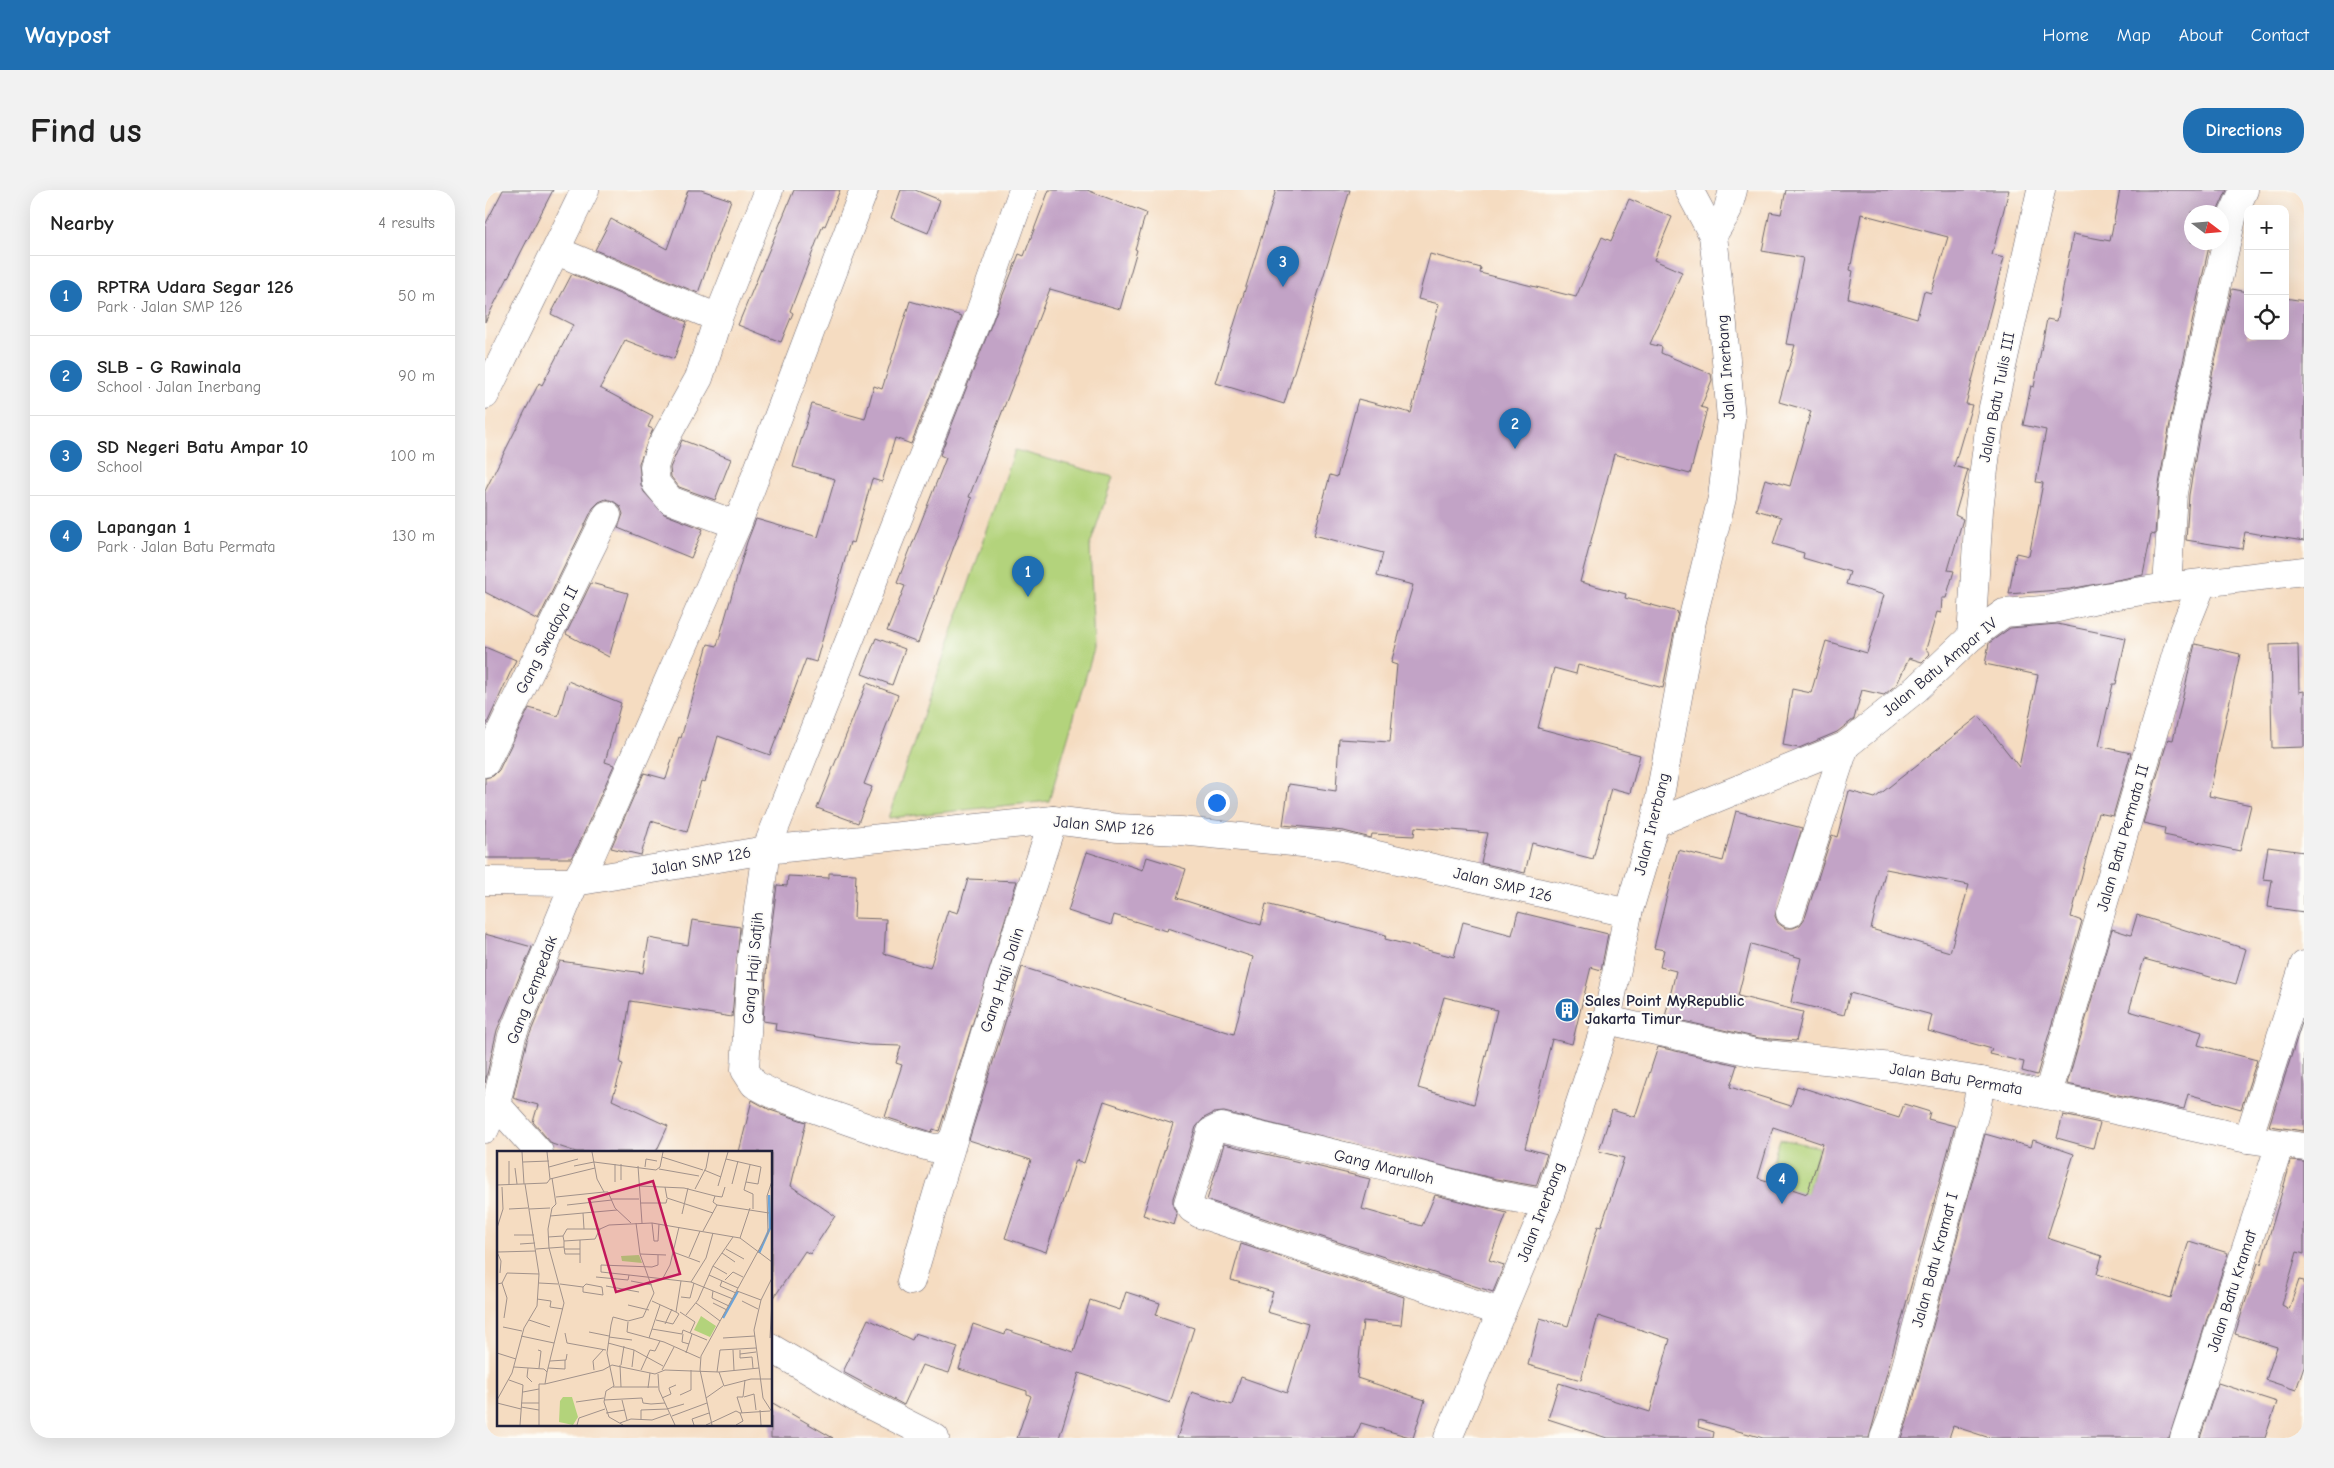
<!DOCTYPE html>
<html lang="en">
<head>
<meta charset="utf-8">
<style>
	:root { --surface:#fff; --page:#f2f2f2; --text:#222; --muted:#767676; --line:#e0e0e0; --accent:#1f6fb2 }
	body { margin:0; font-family:"Comic Neue",sans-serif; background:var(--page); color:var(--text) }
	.controls { position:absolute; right:15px; top:15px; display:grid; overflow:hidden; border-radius:10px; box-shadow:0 5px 20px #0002 }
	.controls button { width:45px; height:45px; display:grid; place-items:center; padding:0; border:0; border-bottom:1px solid var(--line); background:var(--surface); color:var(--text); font:25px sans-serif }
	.compass { position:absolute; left:1699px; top:15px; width:45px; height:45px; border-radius:50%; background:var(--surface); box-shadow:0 5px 20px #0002; rotate:106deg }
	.you { position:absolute; left:731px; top:612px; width:18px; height:18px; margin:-12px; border:4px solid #fff; border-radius:50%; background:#1a73e8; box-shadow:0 0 0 8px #1a73e833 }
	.badge { display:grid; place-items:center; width:32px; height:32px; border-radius:50%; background:var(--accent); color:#fff; font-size:16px; font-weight:700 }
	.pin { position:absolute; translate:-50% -41px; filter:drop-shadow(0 1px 2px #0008) }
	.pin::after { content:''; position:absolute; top:26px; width:18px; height:15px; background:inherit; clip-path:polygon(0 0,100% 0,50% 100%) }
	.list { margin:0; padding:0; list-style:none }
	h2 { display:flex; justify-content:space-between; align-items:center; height:65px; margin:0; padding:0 20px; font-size:21px }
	h2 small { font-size:16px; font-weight:400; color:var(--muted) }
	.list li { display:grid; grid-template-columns:32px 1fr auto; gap:15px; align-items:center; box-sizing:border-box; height:80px; padding:0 20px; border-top:1px solid var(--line) }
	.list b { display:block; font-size:19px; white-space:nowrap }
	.list p { margin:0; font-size:16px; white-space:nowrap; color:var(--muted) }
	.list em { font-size:16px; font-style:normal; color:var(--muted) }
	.icon { flex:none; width:28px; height:28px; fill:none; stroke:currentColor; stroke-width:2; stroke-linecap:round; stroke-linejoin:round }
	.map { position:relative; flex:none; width:1819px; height:1248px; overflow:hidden; border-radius:20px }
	header { display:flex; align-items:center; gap:30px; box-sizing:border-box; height:70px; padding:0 25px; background:var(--accent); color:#fff }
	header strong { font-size:24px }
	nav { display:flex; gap:28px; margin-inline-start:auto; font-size:18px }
	.intro { display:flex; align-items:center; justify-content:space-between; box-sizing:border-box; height:120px; padding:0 30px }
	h1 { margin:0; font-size:35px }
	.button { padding:12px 22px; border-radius:20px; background:var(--accent); color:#fff; font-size:18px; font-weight:700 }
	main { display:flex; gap:30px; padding:0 30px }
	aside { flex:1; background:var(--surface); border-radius:20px; box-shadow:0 5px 20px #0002 }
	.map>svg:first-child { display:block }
	.green { fill:#b3d37b; stroke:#6a7a5b }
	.building { fill:#c2a3c6; fill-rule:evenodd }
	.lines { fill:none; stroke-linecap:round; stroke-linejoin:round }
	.street-casing { stroke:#6c636a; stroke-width:29 }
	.street { stroke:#fff; stroke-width:28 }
	.labels { text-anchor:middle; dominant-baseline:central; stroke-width:4; stroke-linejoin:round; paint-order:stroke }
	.street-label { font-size:16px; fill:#22223b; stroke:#fdfcf7 }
	.poi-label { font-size:16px; font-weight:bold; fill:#22223b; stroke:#fdfcf7; text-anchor:start }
	.inset-river { fill:none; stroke:#6ba4da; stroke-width:2.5 }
	.inset-road { fill:none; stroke:#a1928b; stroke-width:1 }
	.view { fill:#c2185b; fill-opacity:0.15; stroke:#c2185b; stroke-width:2.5 }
	.inset-edge { fill:none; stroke:#22223b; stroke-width:2.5 }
</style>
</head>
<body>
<header>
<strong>Waypost</strong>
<nav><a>Home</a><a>Map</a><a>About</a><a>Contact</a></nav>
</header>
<div class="intro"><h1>Find us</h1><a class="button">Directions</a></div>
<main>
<aside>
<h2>Nearby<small>4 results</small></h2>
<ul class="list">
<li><span class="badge">1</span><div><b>RPTRA Udara Segar 126</b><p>Park · Jalan SMP 126</p></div><em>50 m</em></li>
<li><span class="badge">2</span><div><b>SLB - G Rawinala</b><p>School · Jalan Inerbang</p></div><em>90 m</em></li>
<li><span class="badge">3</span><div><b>SD Negeri Batu Ampar 10</b><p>School</p></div><em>100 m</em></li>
<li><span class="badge">4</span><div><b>Lapangan 1</b><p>Park · Jalan Batu Permata</p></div><em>130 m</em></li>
</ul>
</aside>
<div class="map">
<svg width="1819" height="1248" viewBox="0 0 1819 1248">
	<rect width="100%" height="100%" fill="#fdfcf7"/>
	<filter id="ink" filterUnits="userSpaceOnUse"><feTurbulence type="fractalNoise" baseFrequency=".02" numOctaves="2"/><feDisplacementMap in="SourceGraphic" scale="10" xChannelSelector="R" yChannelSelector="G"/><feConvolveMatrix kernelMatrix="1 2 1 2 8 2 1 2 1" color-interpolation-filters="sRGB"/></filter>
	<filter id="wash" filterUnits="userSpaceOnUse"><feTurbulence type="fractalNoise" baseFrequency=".0096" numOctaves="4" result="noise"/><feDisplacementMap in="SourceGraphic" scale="20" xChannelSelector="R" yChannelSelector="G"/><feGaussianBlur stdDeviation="1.12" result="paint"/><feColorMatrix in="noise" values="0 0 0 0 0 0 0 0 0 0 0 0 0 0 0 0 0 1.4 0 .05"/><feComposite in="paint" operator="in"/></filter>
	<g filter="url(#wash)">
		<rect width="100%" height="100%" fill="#f5dcc1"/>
		<!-- green -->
		<g class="green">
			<path d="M530 260 628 287 605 355 609 459 564 611 403 628Z"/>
			<path d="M1295 949 1334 957 1312 1047 1266 1032Z"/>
		</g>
		<g id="blocks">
			<!-- building -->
			<g class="building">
				<path d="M18 0H68L0 132V35Z"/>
				<path d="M203 0H216L246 10 213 103 110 60 126 29 182 59Z"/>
				<path d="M309 0H355L340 36 338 35 305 121 308 123 296 152 253 135Z"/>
				<path d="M416 0H430L455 10 443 43 406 28Z"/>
				<path d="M564 0H602L661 23 650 59 652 60 635 119 565 99 484 307 487 308 433 453 402 441 420 396 412 393 461 268 455 265 534 64 539 66Z"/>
				<path d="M791 0H865L799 214 731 193Z"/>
				<path d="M1301 0H1524L1507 65 1519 68 1481 214 1487 215 1469 276 1483 280 1470 325 1478 329 1463 380 1469 381 1461 408H1457L1456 423 1452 422 1441 459 1445 464 1437 472 1424 468 1412 494 1399 505 1377 500 1369 529 1352 542 1314 558 1298 555 1307 499 1326 503 1341 451 1382 463 1399 405 1361 394 1365 382 1318 368 1319 363 1288 354 1296 327 1271 320 1280 289 1305 296 1326 221 1294 212 1310 155 1301 154 1318 68 1277 61 1285 22 1296 24ZM1376 24 1463 47 1446 103 1439 101 1432 128 1363 108 1368 81 1365 80Z"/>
				<path d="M1635 0H1742L1732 22H1706V52H1725L1687 222 1673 300 1670 345 1666 344 1658 385 1585 399 1524 404 1531 363 1544 366 1558 293 1551 292 1561 240 1538 235 1546 196 1549 197 1562 129 1572 131 1588 44 1625 51Z"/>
				<path d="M1144 9 1187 27 1169 70 1197 82 1165 154 1177 157 1176 163 1226 184 1227 190 1216 217 1222 219 1205 284 1129 264 1095 392 1141 404 1140 408 1193 422 1178 498 1093 475 1091 484 1069 478 1053 538 1155 565 1145 603 1126 598 1108 669 1047 653 1040 683 996 673 1003 643 930 637 929 646 887 644 886 648 859 641 798 635 804 594 851 601 854 549 905 552 912 475 906 473 928 395 892 386 898 363 829 345 845 285 852 287 873 209 926 223 954 114 933 109 945 64 996 78 995 83 1091 107 1117 47 1126 51Z"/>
				<path d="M87 84 202 132 189 169 140 150 115 198 168 226 163 237 168 239 154 273 156 295 159 302 179 324 218 339 206 368 133 338 138 324 135 316 128 311 121 309 114 312 108 318 53 430 0 402V301L54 193 57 195 88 135 66 124Z"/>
				<path d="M1747 99 1763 102V146H1800V108L1819 111V351L1760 342 1757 359 1701 350 1704 305 1717 228Z"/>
				<path d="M425 111 477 126 426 254 410 248 397 292 387 289 369 353 365 352 331 472 321 469 285 565 233 546 220 592 216 591 202 642 166 631 156 665 126 658 159 583 181 589 194 547 196 548 223 454 232 456 262 352 271 329 333 347 350 289 308 277 327 214 380 229 389 196 397 199Z"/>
				<path d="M197 250 246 269 230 310 194 297 186 287 185 278Z"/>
				<path d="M106 393 143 403 124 467 81 444Z"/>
				<path d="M1572 434 1641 448 1631 494H1628L1614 556 1646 563 1628 626 1613 623 1586 727 1597 731 1552 885 1537 881 1539 872 1505 864 1507 859 1443 841 1447 825 1365 803 1359 825 1306 812 1316 768 1266 754 1253 806 1318 822 1311 851 1274 848 1180 827 1191 781 1175 777 1179 760 1169 758 1193 660 1238 671 1251 621 1317 638 1290 726 1293 733 1300 738H1308L1315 735 1320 728 1347 645 1352 647 1364 601 1390 608 1494 526 1534 577 1553 485 1500 474 1504 453 1525 438ZM1401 679 1484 695 1465 762 1386 739Z"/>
				<path d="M391 448 420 459 407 495 377 484Z"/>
				<path d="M1710 454 1755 464 1724 606 1766 615 1755 661 1679 645 1680 638 1658 633 1683 549 1688 550Z"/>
				<path d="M1813 454 1814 502 1819 501V557L1787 558 1785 455Z"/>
				<path d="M0 457 31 470 0 538Z"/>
				<path d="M83 491 136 513 120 572 129 575 93 656 86 668H0V588L8 586 14 580 44 518 73 526Z"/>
				<path d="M382 493 413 505 379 594 387 597 373 633 332 618Z"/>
				<path d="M1783 657 1819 662V722L1783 717 1787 690 1778 689Z"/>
				<path d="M602 662 658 680 662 667 701 679 692 708 776 735 781 714 901 745 900 749 969 767 978 732 1027 745 1033 722 1123 744 1116 780 1106 777 1087 854 1067 849 1040 958 1062 964 1051 996 1011 989 739 922 729 923 719 928 711 937 688 1008V1016L692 1025 689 1035 658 1025 688 934 619 911 599 973 591 970 561 1062 520 1048 546 970 484 950 537 777 749 844 768 767 683 738 682 741 629 725 626 735 583 721ZM959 807 1012 820 989 914 933 898Z"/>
				<path d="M344 683 371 684 369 728 401 729 399 764 445 778 463 720 473 723 483 689 532 691 454 941 448 939 447 942 400 927 417 875 411 873 416 856 383 855 290 840 291 833 278 831 282 771 292 695 302 696 303 686 344 688Z"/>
				<path d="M1652 725 1761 759 1751 794 1659 769 1644 821 1717 842 1713 855 1772 870 1756 919 1703 904 1699 919 1582 894 1627 739 1646 745Z"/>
				<path d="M207 730 255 737 247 827 145 811 135 873 138 874 127 910 183 936 171 962H91L67 954 48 932 53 915 28 908 42 851 75 771 158 783 164 748 203 755Z"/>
				<path d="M0 744 47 757 12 840 0 893Z"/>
				<path d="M1819 826V941L1784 936Z"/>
				<path d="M1173 857 1252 875 1245 897 1306 916 1312 896 1414 928 1419 914 1445 922 1443 929 1470 936 1384 1248H1278L1214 1230 1213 1237 1229 1242 1228 1248H1122L1063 1229 1074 1193 1165 1222 1185 1149 1113 1126 1096 1190 1043 1175 1055 1128 1083 1136 1113 1036 1116 1037 1139 968 1114 961 1127 920 1150 927ZM1288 937 1338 954 1322 1004 1273 988Z"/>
				<path d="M267 910 285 920 321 932 306 996 350 1026 325 1064 320 1061 286 1112V962H254Z"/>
				<path d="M1578 925 1615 933 1608 958 1572 948Z"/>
				<path d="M1500 944 1546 957 1548 950 1589 964 1562 1048 1617 1066 1612 1084 1686 1108 1704 1051 1743 1063 1684 1248H1505L1468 1236 1464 1248H1416L1422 1232Z"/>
				<path d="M739 954 885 989 877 1019 937 1036 950 1005 1022 1023 1004 1070 1019 1075 1008 1102 722 1010Z"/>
				<path d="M1806 971 1819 972V1064L1812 1062 1797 1115 1804 1119 1814 1090 1819 1091V1176L1811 1200 1781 1190 1792 1157 1750 1144 1773 1073 1776 1074Z"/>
				<path d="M756 1054 919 1107 916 1135 878 1131 872 1188 940 1210 928 1248 876 1233 870 1248H692L707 1202 747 1215 756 1187 802 1203 823 1134 782 1122 788 1102 746 1090Z"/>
				<path d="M641 1102 675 1113 671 1125 709 1138 685 1213 594 1183 574 1248H532L546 1206 542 1204V1201L474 1179 488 1134 520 1145 521 1140 589 1162 605 1110 635 1120Z"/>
				<path d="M383 1129 427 1150 430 1143 473 1157 464 1183 437 1175 419 1215 358 1182Z"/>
				<path d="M1733 1193 1792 1212 1780 1248H1715Z"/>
				<path d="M286 1212 348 1248H286Z"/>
			</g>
		</g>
	</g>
	<g filter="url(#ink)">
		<use href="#blocks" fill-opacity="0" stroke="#6c636a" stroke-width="1"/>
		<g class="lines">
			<defs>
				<g id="street">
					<path d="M284 0 233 128 214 188 175 258 169 277 171 293 185 310 252 335 379 0"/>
					<path d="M1228 45 1242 22 1248 0"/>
					<path d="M72 61 233 128"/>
					<path d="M0 205 100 0"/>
					<path d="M1682 397 1688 303 1702 225 1748 24 1759 0"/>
					<path d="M1486 447 1494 320 1505 231 1556 0"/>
					<path d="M0 573 122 325"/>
					<path d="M1170 633 1360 556 1431 499 1486 447 1519 423 1568 419 1620 407 1682 397 1819 381"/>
					<path d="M0 691 90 692 281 660 568 630 633 638 696 641 857 657 1143 723"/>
					<path d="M1305 723 1360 556"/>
					<path d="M1122 830 1271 863 1407 877 1496 891 1763 949 1819 957"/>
					<path d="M1563 904 1698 441 1717 394"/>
					<path d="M11 914 54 962"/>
					<path d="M0 939 11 914 27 846 90 692 107 663 252 335"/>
					<path d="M1763 949 1819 775"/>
					<path d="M467 950 462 957 448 958 409 947 290 905 269 894 260 880 266 770 281 660 494 125 538 0"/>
					<path d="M426 1091 512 803 568 630"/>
					<path d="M1016 1122 715 1024 707 1019 703 1013 726 942 736 937 880 971 1008 1004 1062 1014"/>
					<path d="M286 1158 373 1209 450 1248"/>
					<path d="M963 1248 1062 1014 1122 830 1143 723 1170 633 1206 435 1237 308 1246 229 1238 135 1228 45 1204 0"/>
					<path d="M1399 1248 1407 1228 1492 915 1496 891"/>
					<path d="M1699 1248 1795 954"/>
				</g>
			</defs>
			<!-- street casing -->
			<use href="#street" class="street-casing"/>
			<!-- street -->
			<use href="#street" class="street"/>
		</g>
	</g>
	<!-- icons -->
	<defs>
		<symbol id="building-disc" viewBox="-11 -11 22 22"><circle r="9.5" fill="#1f6fb2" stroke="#fdfcf7"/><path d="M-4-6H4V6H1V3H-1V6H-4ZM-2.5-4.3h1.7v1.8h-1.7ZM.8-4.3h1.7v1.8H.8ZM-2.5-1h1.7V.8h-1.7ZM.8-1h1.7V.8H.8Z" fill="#fff"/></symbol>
	</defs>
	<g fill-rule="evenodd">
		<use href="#building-disc" x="1068" y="806" width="28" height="28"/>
	</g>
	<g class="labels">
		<!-- street labels -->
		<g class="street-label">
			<text transform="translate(1241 177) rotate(-94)">Jalan Inerbang</text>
			<text transform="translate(1512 207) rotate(-79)">Jalan Batu Tulis III</text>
			<text transform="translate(62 450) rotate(-63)">Gang Swadaya II</text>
			<text transform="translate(1455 477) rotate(-40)">Jalan Batu Ampar IV</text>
			<text transform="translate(1167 634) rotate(-76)">Jalan Inerbang</text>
			<text transform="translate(619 636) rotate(5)">Jalan SMP 126</text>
			<text transform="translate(1638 648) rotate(-74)">Jalan Batu Permata II</text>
			<text transform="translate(216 671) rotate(-10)">Jalan SMP 126</text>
			<text transform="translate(1018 695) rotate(14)">Jalan SMP 126</text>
			<text transform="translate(268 778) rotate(-85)">Gang Haji Satjih</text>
			<text transform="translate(517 790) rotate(-72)">Gang Haji Dalin</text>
			<text transform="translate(47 800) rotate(-69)">Gang Cempedak</text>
			<text transform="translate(1471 889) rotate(9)">Jalan Batu Permata</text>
			<text transform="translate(899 977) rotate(14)">Gang Marulloh</text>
			<text transform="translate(1056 1022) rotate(-69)">Jalan Inerbang</text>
			<text transform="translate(1450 1070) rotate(-75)">Jalan Batu Kramat I</text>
			<text transform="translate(1747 1101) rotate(-72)">Jalan Batu Kramat</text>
		</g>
		<!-- poi labels -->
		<g class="poi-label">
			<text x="1100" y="811">Sales Point MyRepublic<tspan x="1100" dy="18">Jakarta Timur</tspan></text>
		</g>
	</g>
	<!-- overview -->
	<g transform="translate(12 961)">
		<rect width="275" height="275" fill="#f5dcc1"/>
		<path d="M142 104 145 112 125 110 124 105ZM204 165 219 175 213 186 197 179ZM66 246H75L81 266 76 274 62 271 63 250Z" fill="#b3d37b"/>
		<path class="inset-river" d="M262 102 273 77 272 44M226 167 241 140"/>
		<path class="inset-road" d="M25 1 27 33M95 1 100 28 107 41H111L118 57 134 72M165 6 206 19M229 8 264 16 261 33 249 31M12 10V34M26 11 52 10M118 13V31M253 14 247 39 256 43V58M77 15 97 11 159 19 163 16 166 1M141 15 145 72M52 16 81 8M148 16 149 8 160 10M18 17 20 33M162 18 202 25M207 19 224 26M53 28 98 17M124 29V13M235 33 241 10M0 34 50 32 53 28 50 1M142 35 187 37 218 45 216 51 220 54 206 80M221 35 231 1M168 36 170 47 216 62M198 38 209 17 212 1M218 45 225 46 228 36M59 46 107 41M114 48H142M143 52H169L170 48M70 54 115 49M220 54 272 62M12 58 31 57M32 58 53 57M86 62 87 78M185 63 191 37M53 65 120 59M155 72 157 90H161L162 73M0 77 6 58 5 36M17 84H37M66 85 70 78H103M51 86 66 85 67 90 98 88 103 78 112 74 155 72 243 87 275 111M243 87 253 57M23 93 38 92M67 96 68 103H83M39 98 67 96V90M67 98H83M229 98 247 108M0 101 4 110 3 122M1 101 39 100M176 101 203 111M225 102 238 111M143 103 169 104M192 106 203 80M83 112V89M216 115 230 123M132 124 194 131 236 148M212 124 241 137M99 126 131 129 132 124 104 121V114L155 116 161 114V104M166 127 173 114 182 76M275 127 264 149 257 179 266 247 275 261M228 129 236 121 246 126M134 130 155 134M225 130 223 135 239 142M194 131 209 107 216 82M5 132 10 147 7 167M42 132 61 133M0 133 5 132 10 122 42 123M63 133 86 136V141L106 144 105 136 89 133 86 136M109 135 142 141M216 140 215 147 232 155M240 140 264 149M184 146 193 147 197 132M40 148 54 150 53 156 66 158M155 150 179 161M245 150 261 158M199 152 223 170M216 152 230 159M131 154 152 159M183 161 198 171 193 182M189 164 201 149 216 115 236 86M32 169 53 176M159 169 176 173 182 163 179 161 184 130M131 171 130 181 167 191 203 207M168 173 175 158M6 176 25 180M155 178 185 183 186 179M186 179 210 189M92 181 112 185M68 182 70 192 109 199M186 183 185 191 192 193M24 185 57 192M112 186 135 189M152 187 163 154M226 187 258 185M273 187 275 148M111 192 137 199 166 215M41 199 44 200 42 217M236 199 237 219M243 199V207L255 206 256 217M0 202 19 208M189 202 195 183M243 203 259 201M53 210 69 209 70 203M123 214 124 236M124 214 127 195M17 216 47 218 50 221 48 233 106 219 115 214 158 223 168 219 222 221 262 217M135 216 137 199M31 217 30 226 35 231M51 217 68 218V209M97 219 96 210 107 198M144 219 153 199 158 200 163 190M165 219 177 196M50 221 67 152 52 97 51 78 55 57 59 53 55 27M220 221 223 199 259 197M222 221 227 235 254 228H275M161 223 162 239 178 274M12 229 26 234 23 274M116 236H161M151 237 153 222M26 241 42 238M183 244 194 239V219M247 246 257 243 259 259M165 247 174 243 172 237 179 234M209 247 226 235M0 249 15 222 27 177 40 155 42 123 28 33M107 249 145 247 146 252 154 253 168 252M125 249 130 269M79 251 107 247M0 252 24 258M24 252H42M24 256 42 259M263 259 264 274M109 262 128 259M245 262 240 246H246L248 229M175 265 210 252M144 268V259L170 258 187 253M123 272 134 268 155 269 172 263M42 274V233H48M80 274 82 267 108 258M126 274 112 266 107 251 109 240 117 235 110 202 114 174 116 166 131 170 146 166 157 142 143 103 139 72M197 274 195 268 212 262M209 274 239 260 243 262 273 260M215 274 203 219 204 205 271 82 270 45 275 30M239 274 246 270 243 262"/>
		<path class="view" d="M156 30 183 123 119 141 92 48Z"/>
		<rect width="275" height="275" class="inset-edge"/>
	</g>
</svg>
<div class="controls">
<button>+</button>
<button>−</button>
<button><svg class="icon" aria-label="locate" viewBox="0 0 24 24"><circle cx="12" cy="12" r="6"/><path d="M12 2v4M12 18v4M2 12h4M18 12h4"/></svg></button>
</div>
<svg class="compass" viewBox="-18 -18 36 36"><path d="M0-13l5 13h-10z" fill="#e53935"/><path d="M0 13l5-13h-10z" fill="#767676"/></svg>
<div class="you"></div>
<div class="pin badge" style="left:543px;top:407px">1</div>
<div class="pin badge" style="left:1030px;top:259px">2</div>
<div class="pin badge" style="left:798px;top:97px">3</div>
<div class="pin badge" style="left:1297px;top:1014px">4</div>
</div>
</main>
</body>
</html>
